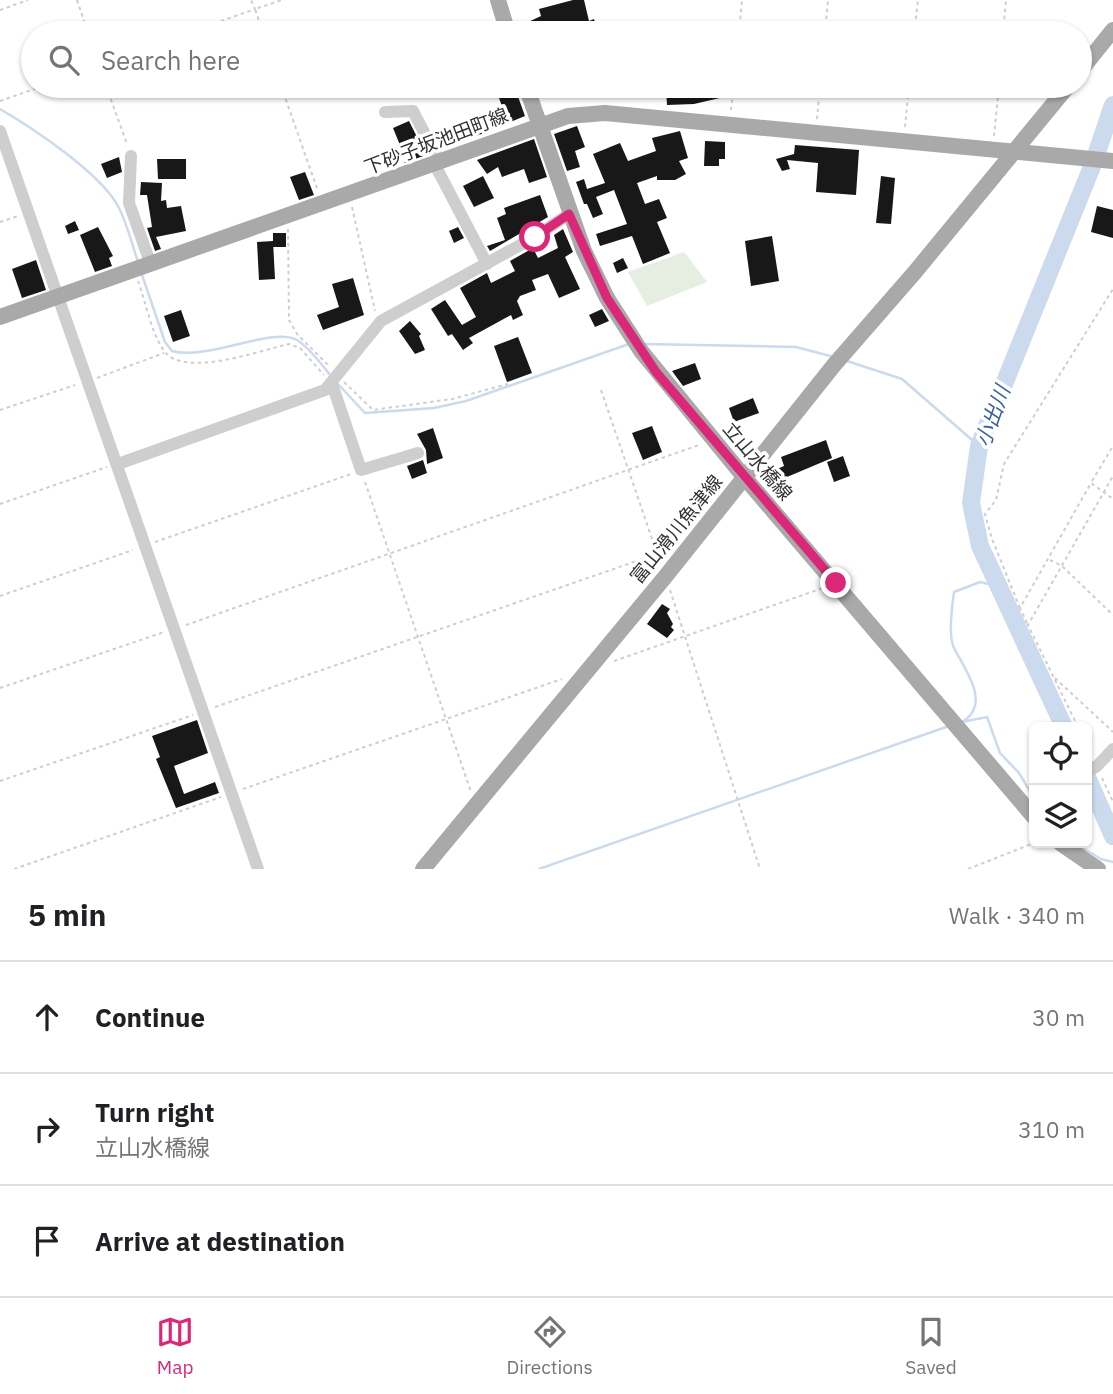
<!DOCTYPE html>
<html lang="en">
<head>
<meta charset="utf-8">
<style>
	:root { --surface:#fff; --page:#f6f6f6; --text:#202124; --muted:#757577; --line:#e0e0e0; --accent:#db2777 }
	body { margin:0; font-family:"IBM Plex Sans","Noto Sans JP",sans-serif; background:var(--page); color:var(--text) }
	.controls { position:absolute; right:21px; bottom:21px; display:grid; overflow:hidden; border-radius:10px; box-shadow:0 2px 5px #0004 }
	.controls button { width:63px; height:63px; display:grid; place-items:center; padding:0; border:0; border-bottom:2px solid var(--line); background:var(--surface); color:var(--text); font:35px sans-serif }
	.stop { position:absolute; width:21px; height:21px; margin:-16px; border:5px solid #db2777; border-radius:50%; background:#fff }
	.stop.end { background:#db2777; border-color:#fff; box-shadow:0 2px 7px #0008 }
	.list { margin:0; padding:0; list-style:none }
	h2 { display:flex; justify-content:space-between; align-items:center; height:91px; margin:0; padding:0 28px; font-size:30px }
	h2 small { font-size:23px; font-weight:400; color:var(--muted) }
	.list li { display:grid; grid-template-columns:46px 1fr auto; gap:21px; align-items:center; box-sizing:border-box; height:112px; padding:0 28px; border-top:2px solid var(--line) }
	.list b { display:block; font-size:26px; white-space:nowrap }
	.list p { margin:0; font-size:23px; white-space:nowrap; color:var(--muted) }
	.list em { font-size:23px; font-style:normal; color:var(--muted) }
	.icon { flex:none; width:38px; height:38px; fill:none; stroke:currentColor; stroke-width:2; stroke-linecap:round; stroke-linejoin:round }
	.map { position:relative; flex:none; width:1113px; height:869px; overflow:hidden }
	.search { position:absolute; background:var(--surface); box-shadow:0 2px 5px #0004; left:21px; right:21px; top:21px; height:77px; display:flex; align-items:center; gap:18px; box-sizing:border-box; padding:0 24px; border-radius:38px; color:var(--muted); font-size:26px }
	.sheet { height:427px; background:var(--surface) }
	nav { display:flex; justify-content:space-around; align-items:center; box-sizing:border-box; height:98px; border-top:2px solid var(--line); background:var(--surface); font-size:19px; color:var(--muted) }
	nav a { display:grid; justify-items:center; gap:4px }
	nav .on { color:var(--accent) }
	.map>svg:first-child { display:block }
	.green { fill:#e5eee0 }
	.lines { fill:none; stroke-linecap:round; stroke-linejoin:round }
	.stream { stroke:#ccdaed; stroke-width:2.5 }
	.river { stroke:#ccdaed; stroke-width:18 }
	.building { fill:#181818 }
	.path { stroke:#cecece; stroke-width:2; stroke-dasharray:3.5 3.5; stroke-linecap:butt }
	.minor { stroke:#cecece; stroke-width:12 }
	.major { stroke:#a9a9a9; stroke-width:16 }
	.route { stroke:#db2777; stroke-width:9 }
	.labels { text-anchor:middle; dominant-baseline:central; stroke-width:7; stroke-linejoin:round; paint-order:stroke }
	.street-label { font-size:19px; fill:#313131; stroke:#fff }
	.water-label { font-size:21px; font-style:italic; fill:#3d6296; stroke:#fff }
</style>
</head>
<body>
<div class="map">
<svg width="1113" height="869" viewBox="0 0 1113 869">
	<rect width="100%" height="100%" fill="#fff"/>
	<!-- green -->
	<path class="green" d="M684 252 707 282 647 306 628 272Z"/>
	<g class="lines">
		<!-- stream -->
		<g class="stream">
			<path d="M0 109C33 128 100 173 118 206 127 223 132 244 138 262"/>
			<path d="M141 272 165 342 172 351C208 361 273 326 297 340 310 348 321 364 331 376"/>
			<path d="M643 344 796 347 834 357"/>
			<path d="M847 361 902 379 979 446"/>
			<path d="M338 384 365 413 434 408 466 401 629 344"/>
			<path d="M962 722C992 704 965 670 954 648 948 637 952 606 954 592L980 582 998 586"/>
			<path d="M962 722 987 717 1000 753 1019 773 1034 798"/>
			<path d="M1074 843 1101 859 1113 862"/>
			<path d="M539 869 949 726"/>
		</g>
		<!-- river -->
		<g class="river">
			<path d="M1064 727 980 546 971 503 979 446 1093 164 1113 105"/>
			<path d="M1087 777 1113 836"/>
		</g>
	</g>
	<!-- building -->
	<g class="building">
		<path d="M573 0H584L589 21 594 19 598 33H530L526 23 541 16 539 9Z"/>
		<path d="M690 86H722L724 97 694 104 667 105 666 88Z"/>
		<path d="M516 91 525 116 452 146 448 136 505 115 499 98Z"/>
		<path d="M409 121 426 155 404 163 406 160 393 128Z"/>
		<path d="M577 126 585 147 575 151 580 167 567 171 554 134Z"/>
		<path d="M680 131 688 158 679 161 686 174 675 180H657V176L637 183 645 204 659 199 667 218 657 222 670 253 643 264 632 236 600 246 596 234 627 224 614 190 596 197 603 214 593 218 587 204H584L576 182 584 179 587 189 605 183 593 154 620 143 628 161 656 151 652 138Z"/>
		<path d="M534 139 547 177 529 183 524 169 502 177 498 167 487 174 477 160Z"/>
		<path d="M705 141 725 142V159H719V166H704Z"/>
		<path d="M795 145 859 150 856 195 816 192 818 163 787 160 790 169 782 171 776 159 794 154Z"/>
		<path d="M119 157 122 172 107 178 101 164Z"/>
		<path d="M157 159H186V179H158Z"/>
		<path d="M305 172 314 195 299 200 290 177Z"/>
		<path d="M483 176 494 198 474 207 463 186Z"/>
		<path d="M881 176 895 178 891 224 876 223Z"/>
		<path d="M141 182 162 183 161 201 166 200 167 208 181 206 186 231 156 237 161 249 155 251 147 228 152 227 147 195H140Z"/>
		<path d="M540 195 548 217 490 251 487 246 505 240 497 218 506 214 504 208Z"/>
		<path d="M1097 206 1113 210V238L1091 232Z"/>
		<path d="M75 221 79 230 68 234 65 226Z"/>
		<path d="M98 227 113 256 109 258 112 266 95 272 80 235Z"/>
		<path d="M458 227 464 238 454 243 449 231Z"/>
		<path d="M563 229 573 252 565 257 580 289 559 298 548 274 532 280 536 290 520 296 517 301 523 315 513 320 511 315 469 338 473 343 463 350 452 334 448 336 431 309 445 300 462 325 476 317 460 288 487 273 491 283 515 271 510 261 533 248 538 258 558 248 554 235Z"/>
		<rect x="273" y="233" width="13" height="14"/>
		<path d="M772 236 779 281 751 286 745 241Z"/>
		<path d="M273 241 275 279 259 280 257 242Z"/>
		<path d="M623 258 628 268 617 273 613 263Z"/>
		<path d="M36 260 46 290 22 298 12 269Z"/>
		<path d="M353 278 364 315 323 330 317 315 339 307 332 284Z"/>
		<path d="M602 309 609 321 595 327 589 315Z"/>
		<path d="M181 310 190 336 173 342 164 316Z"/>
		<path d="M410 321 421 334 419 336 425 350 415 354 399 331Z"/>
		<path d="M518 337 532 373 507 382 494 346Z"/>
		<path d="M695 363 701 379 683 386 672 371Z"/>
		<path d="M753 398 759 413 734 422 729 408Z"/>
		<path d="M652 426 662 452 643 460 632 433Z"/>
		<path d="M433 428 443 458 427 464 426 450 417 434Z"/>
		<path d="M826 440 832 458 768 485 763 475 784 466 781 457Z"/>
		<path d="M843 456 850 476 834 482 827 462Z"/>
		<path d="M423 460 427 473 412 479 407 466Z"/>
		<path d="M662 604 670 609 667 613 673 624 671 627 674 630 667 638 647 624Z"/>
		<path d="M197 720 208 753 174 766 184 794 215 782 219 793 176 808 156 759 160 757 152 736Z"/>
	</g>
	<g class="lines">
		<!-- path -->
		<g class="path">
			<path d="M77 0 88 33"/>
			<path d="M0 10 28 0"/>
			<path d="M188 33 255 9 251 0"/>
			<path d="M263 33 255 9 282 0"/>
			<path d="M739 33 742 0"/>
			<path d="M825 33 828 0"/>
			<path d="M914 33 918 0"/>
			<path d="M1003 33 1006 0"/>
			<path d="M106 86 127 144"/>
			<path d="M281 86 318 191"/>
			<path d="M0 101 43 86"/>
			<path d="M731 110 734 86"/>
			<path d="M817 119 820 86"/>
			<path d="M905 127 909 86"/>
			<path d="M994 136 999 86"/>
			<path d="M352 207 375 311"/>
			<path d="M0 222 18 216"/>
			<path d="M288 229 289 320 297 334 328 365"/>
			<path d="M138 281C146 302 151 334 165 352 186 378 261 350 289 344L300 348 324 375"/>
			<path d="M97 378 164 353"/>
			<path d="M344 382 373 410 452 399 508 384"/>
			<path d="M601 390 660 562"/>
			<path d="M0 410 75 385"/>
			<path d="M1092 481 1113 446"/>
			<path d="M365 482 471 792"/>
			<path d="M0 504 107 467"/>
			<path d="M155 542 351 474"/>
			<path d="M1050 560 1062 566 1113 615"/>
			<path d="M670 590 760 869"/>
			<path d="M0 596 133 550"/>
			<path d="M1020 608 992 539 985 514 996 500 1004 464 1113 289"/>
			<path d="M1027 623 1020 608 1091 483 1113 499"/>
			<path d="M186 625 699 445"/>
			<path d="M614 661 823 588"/>
			<path d="M1055 678 1113 732"/>
			<path d="M0 688 164 632"/>
			<path d="M215 707 657 554"/>
			<path d="M1078 727 1028 625 1113 476"/>
			<path d="M1087 746 1091 754"/>
			<path d="M1102 778 1113 802"/>
			<path d="M0 781 193 715"/>
			<path d="M243 789 562 679"/>
			<path d="M14 869 221 797"/>
			<path d="M968 869 1034 843"/>
		</g>
		<!-- minor -->
		<g class="minor">
			<path d="M385 112 413 111 440 163"/>
			<path d="M0 131 258 869"/>
			<path d="M131 156 129 203 151 265"/>
			<path d="M435 165 487 264"/>
			<path d="M332 384 361 470 418 453"/>
			<path d="M118 464 325 390 381 321 535 237 569 214"/>
			<path d="M1087 772 1097 766 1113 749"/>
		</g>
		<!-- major -->
		<g class="major">
			<path d="M498 0 508 33"/>
			<path d="M1080 71 1113 30"/>
			<path d="M526 86 584 251 607 298 641 351 745 478 1034 817"/>
			<path d="M0 317 568 116 605 113 1113 161"/>
			<path d="M1060 843 1098 869"/>
			<path d="M423 869 665 577 834 365 915 272 1068 86"/>
		</g>
	</g>
	<g class="lines">
		<!-- route -->
		<path class="route" d="M535 237 569 214 607 298 656 372 836 583"/>
	</g>
	<g class="labels">
		<!-- street labels -->
		<g class="street-label">
			<text transform="translate(436 141) rotate(-21)">下砂子坂池田町線</text>
			<text transform="translate(758 461) rotate(50)">立山水橋線</text>
			<text transform="translate(676 529) rotate(-51)">富山滑川魚津線</text>
		</g>
		<!-- water labels -->
		<g class="water-label">
			<text transform="translate(992 416) rotate(-70)">小出川</text>
		</g>
	</g>
</svg>
<div class="controls">
<button><svg class="icon" aria-label="locate" viewBox="0 0 24 24"><circle cx="12" cy="12" r="6"/><path d="M12 2v4M12 18v4M2 12h4M18 12h4"/></svg></button>
<button><svg class="icon" aria-label="layers" viewBox="0 0 24 24"><path d="M12 4l9 5-9 5-9-5zM3 14l9 5 9-5"/></svg></button>
</div>
<div class="stop" style="left:535px;top:237px"></div>
<div class="stop end" style="left:836px;top:583px"></div>
<div class="search"><svg class="icon" aria-label="search" viewBox="0 0 24 24"><circle cx="10" cy="10" r="6"/><path d="M15 15l6 6"/></svg>Search here</div>
</div>
<section class="sheet">
<h2>5 min<small>Walk · 340 m</small></h2>
<ul class="list">
<li><svg class="icon" aria-label="ahead" viewBox="0 0 24 24"><path d="M12 20V5M6 11l6-6 6 6"/></svg><div><b>Continue</b></div><em>30 m</em></li>
<li><svg class="icon" aria-label="right" viewBox="0 0 24 24"><path d="M7 20v-9h11M14 6l5 5-5 5"/></svg><div><b>Turn right</b><p>立山水橋線</p></div><em>310 m</em></li>
<li><svg class="icon" aria-label="arrive" viewBox="0 0 24 24"><path d="M6 21V4h12l-3 4 3 4H6"/></svg><div><b>Arrive at destination</b></div></li>
</ul>
</section>
<nav>
<a class="on"><svg class="icon" aria-label="map" viewBox="0 0 24 24"><path d="M3 6l6-2 6 2 6-2v14l-6 2-6-2-6 2zM9 4v14M15 6v14"/></svg>Map</a>
<a><svg class="icon" aria-label="directions" viewBox="0 0 24 24"><path d="M12 3l9 9-9 9-9-9zM9 14v-3h6M13 9l2 2-2 2"/></svg>Directions</a>
<a><svg class="icon" aria-label="saved" viewBox="0 0 24 24"><path d="M7 4h10v16l-5-4-5 4z"/></svg>Saved</a>
</nav>
</body>
</html>
